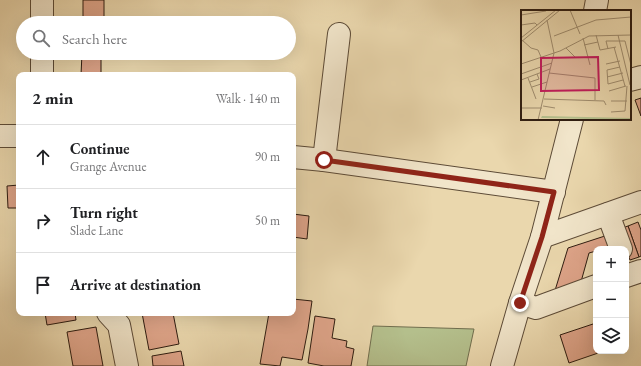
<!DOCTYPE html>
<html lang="en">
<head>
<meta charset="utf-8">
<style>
	:root { --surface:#fff; --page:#f6f6f6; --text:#202124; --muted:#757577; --line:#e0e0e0 }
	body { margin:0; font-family:"EB Garamond",serif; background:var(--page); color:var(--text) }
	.controls { position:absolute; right:12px; bottom:12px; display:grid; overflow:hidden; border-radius:8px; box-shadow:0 4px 16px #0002 }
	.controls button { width:36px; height:36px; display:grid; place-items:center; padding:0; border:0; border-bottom:1px solid var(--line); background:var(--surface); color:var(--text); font:20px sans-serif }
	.stop { position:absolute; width:12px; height:12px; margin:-9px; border:3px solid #8f2418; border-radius:50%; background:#fff }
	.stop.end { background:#8f2418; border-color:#fff; box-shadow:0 1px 4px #0008 }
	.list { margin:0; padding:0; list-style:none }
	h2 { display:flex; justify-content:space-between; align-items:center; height:52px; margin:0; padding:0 16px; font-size:17px }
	h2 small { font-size:13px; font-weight:400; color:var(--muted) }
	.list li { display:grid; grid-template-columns:26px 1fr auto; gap:12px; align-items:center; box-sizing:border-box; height:64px; padding:0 16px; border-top:1px solid var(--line) }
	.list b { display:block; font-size:15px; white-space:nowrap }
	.list p { margin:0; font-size:13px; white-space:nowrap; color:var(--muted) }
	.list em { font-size:13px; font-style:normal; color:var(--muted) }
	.icon { flex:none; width:22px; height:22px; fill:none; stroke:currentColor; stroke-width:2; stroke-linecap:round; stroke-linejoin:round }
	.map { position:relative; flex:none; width:641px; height:366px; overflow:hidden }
	.search { position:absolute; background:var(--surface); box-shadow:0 4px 16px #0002; left:16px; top:16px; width:280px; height:44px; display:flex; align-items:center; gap:10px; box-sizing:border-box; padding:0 14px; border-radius:22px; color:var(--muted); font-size:15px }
	.panel { position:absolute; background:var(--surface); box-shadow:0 4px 16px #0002; left:16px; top:72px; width:280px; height:244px; border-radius:8px }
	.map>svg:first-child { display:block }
	.grass { fill:#b4bf8c; stroke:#716e4e }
	.building { fill:#dea489; stroke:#2e1c10 }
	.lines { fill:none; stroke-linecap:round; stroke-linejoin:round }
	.minor-casing { stroke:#5d4b37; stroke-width:24 }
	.minor { stroke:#f1e5ca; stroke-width:22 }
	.route { stroke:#8f2418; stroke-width:5 }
	.inset-road { fill:none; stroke:#9f8c6e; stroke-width:1 }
	.view { fill:#c2185b; fill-opacity:0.15; stroke:#c2185b; stroke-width:2 }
	.inset-edge { fill:none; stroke:#2e1c10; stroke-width:2 }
</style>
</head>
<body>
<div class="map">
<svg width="641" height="366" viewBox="0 0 641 366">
	<rect width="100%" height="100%" fill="#ead7ad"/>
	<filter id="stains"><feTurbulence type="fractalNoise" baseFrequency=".005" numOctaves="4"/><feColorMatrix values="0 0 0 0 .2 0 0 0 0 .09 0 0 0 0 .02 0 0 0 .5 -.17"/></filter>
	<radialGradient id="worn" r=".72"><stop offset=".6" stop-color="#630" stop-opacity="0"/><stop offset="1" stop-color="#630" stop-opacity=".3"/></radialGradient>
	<!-- grass -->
	<path class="grass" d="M373 326 474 329 466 366H367Z"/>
	<!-- building -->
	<g class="building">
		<rect x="83" y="0" width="21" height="23"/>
		<path d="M82 53 101 54V75H81Z"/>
		<path d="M641 98V116L635 100Z"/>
		<path d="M19 185V208H8L7 186Z"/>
		<path d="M293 214 309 216 307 239 293 237Z"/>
		<path d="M638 222 641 230V256L639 257 628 226Z"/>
		<path d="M628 226 639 257 630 260 617 230Z"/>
		<path d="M611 234 615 244 601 249H596V251L589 253 579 289 553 297 568 248Z"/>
		<path d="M293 299 312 301 308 329 302 360 282 357 280 366 260 364 269 313H293Z"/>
		<path d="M45 313H75L76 320 47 325Z"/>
		<path d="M142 313H173L179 344 149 350Z"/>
		<path d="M315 316 335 319 332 338 347 341 346 347 354 349 351 366H324L308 363Z"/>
		<path d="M596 323V351H604L569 363 560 335Z"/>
		<path d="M96 327 103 366H73L67 332Z"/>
		<path d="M181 351 184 366H153L152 356Z"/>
	</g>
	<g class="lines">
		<defs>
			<g id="minor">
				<path d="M595 11 597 0"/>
				<path d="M42 23V0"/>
				<path d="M42 75V53"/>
				<path d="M630 80 641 77"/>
				<path d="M0 136H19"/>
				<path d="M293 157 324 160 554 192"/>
				<path d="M324 160 339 34"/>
				<path d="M608 214 621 249"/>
				<path d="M542 237 641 202"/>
				<path d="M626 276 641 271"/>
				<path d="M520 303 536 308 596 286"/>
				<path d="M108 313 119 325 127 366"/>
				<path d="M502 366 520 303 542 237 572 119"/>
			</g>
		</defs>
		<!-- minor casing -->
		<use href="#minor" class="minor-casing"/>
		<!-- minor -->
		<use href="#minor" class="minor"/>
	</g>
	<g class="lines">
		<!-- route -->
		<path class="route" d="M324 160 554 192 542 237 520 303"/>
	</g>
	<!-- overview -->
	<g transform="translate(521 10)">
		<rect width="110" height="110" fill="#ead7ad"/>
		<path d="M21 106 110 108V110L20 108Z" fill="#b4bf8c"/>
		<path class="inset-road" d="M49 0 59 24M0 5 25 1M0 15 14 13 16 15M75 25 79 40 95 37M97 25 109 75M33 26 75 10 110 7M0 28 35 0M62 28 69 55M1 30 10 38 17 40 20 47M0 32 39 0M63 35 77 32M93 37 104 76M45 38 54 47M87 39 85 31H104L110 55M0 54 39 41 68 26 110 25M85 54 99 51M99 57 86 60 87 74 102 70M28 63 74 68V90M0 64 31 53M86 67 102 63M7 68 15 89M0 70 29 59M9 72 18 69 16 64M11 77 26 72M88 81 105 76M23 89 83 91 85 95M90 91H106M22 96 34 98M0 98H21M90 102 104 101 106 76M17 110 33 43 26 10"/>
		<path class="view" d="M77 47 78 80 20 81V48Z"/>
		<rect width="110" height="110" class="inset-edge"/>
	</g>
	<rect width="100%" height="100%" filter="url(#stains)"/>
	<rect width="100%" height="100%" fill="url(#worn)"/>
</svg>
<div class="controls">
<button>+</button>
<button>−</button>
<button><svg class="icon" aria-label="layers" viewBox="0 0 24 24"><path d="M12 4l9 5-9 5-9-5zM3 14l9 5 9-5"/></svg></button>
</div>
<div class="stop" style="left:324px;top:160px"></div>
<div class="stop end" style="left:520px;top:303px"></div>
<div class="search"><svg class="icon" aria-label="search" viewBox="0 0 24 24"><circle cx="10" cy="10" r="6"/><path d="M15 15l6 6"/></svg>Search here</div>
<section class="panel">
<h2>2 min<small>Walk · 140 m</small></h2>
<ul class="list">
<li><svg class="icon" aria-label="ahead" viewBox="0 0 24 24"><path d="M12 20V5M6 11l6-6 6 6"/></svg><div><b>Continue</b><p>Grange Avenue</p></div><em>90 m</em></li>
<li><svg class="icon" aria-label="right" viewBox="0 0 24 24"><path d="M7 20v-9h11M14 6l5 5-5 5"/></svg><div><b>Turn right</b><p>Slade Lane</p></div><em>50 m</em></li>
<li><svg class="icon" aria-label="arrive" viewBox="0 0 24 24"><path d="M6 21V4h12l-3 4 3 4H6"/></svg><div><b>Arrive at destination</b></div></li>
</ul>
</section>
</div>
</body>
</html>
